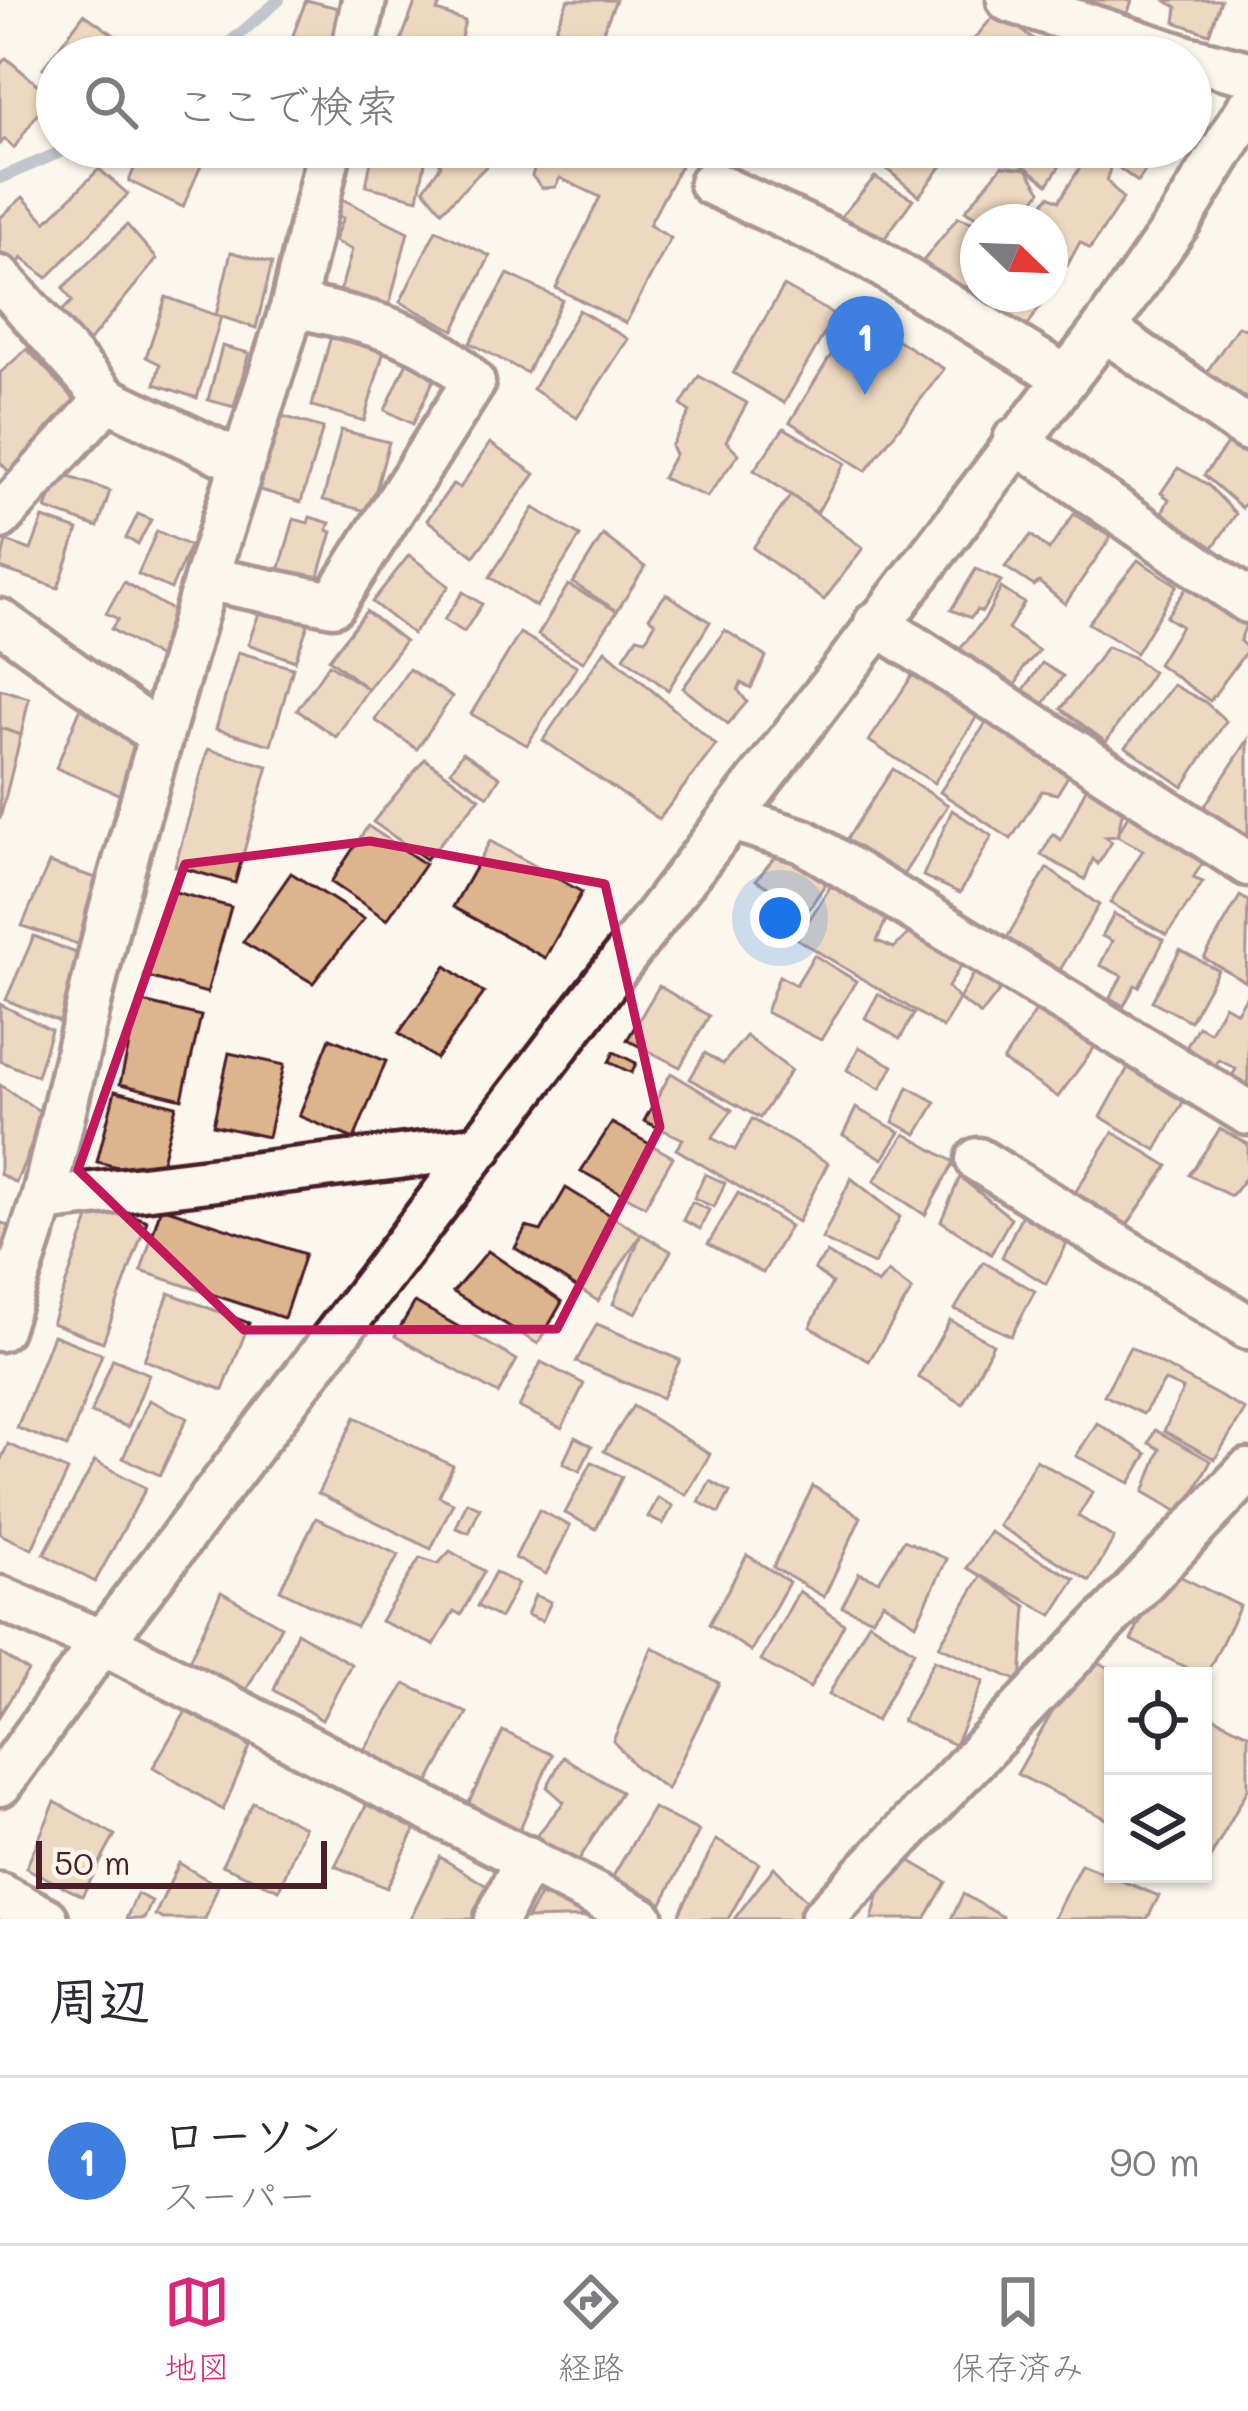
<!DOCTYPE html>
<html lang="ja">
<head>
<meta charset="utf-8">
<style>
	:root { --surface:#fff; --page:#f7f7f7; --text:#2b2b33; --muted:#7c7c81; --line:#e1e1e2; --accent:#db2777 }
	body { margin:0; font-family:Mali,"Klee One",sans-serif; background:var(--page); color:var(--text) }
	.controls { position:absolute; right:36px; bottom:36px; display:grid; overflow:hidden; border-radius:0px; box-shadow:0 3px 9px #0004 }
	.controls button { width:108px; height:108px; display:grid; place-items:center; padding:0; border:0; border-bottom:3px solid var(--line); background:var(--surface); color:var(--text); font:60px sans-serif }
	.compass { position:absolute; left:960px; top:204px; width:108px; height:108px; border-radius:50%; background:var(--surface); box-shadow:0 3px 9px #0004; rotate:113deg }
	.scale { position:absolute; left:36px; bottom:30px; width:291px; box-sizing:border-box; padding-left:12px; border:6px solid #4a1f2b; border-top:0; font-size:33px; line-height:42px; white-space:nowrap; color:#4a1f2b; -webkit-text-stroke:9px #fbf7ec; paint-order:stroke }
	.you { position:absolute; left:780px; top:918px; width:42px; height:42px; margin:-30px; border:9px solid #fff; border-radius:50%; background:#1a73e8; box-shadow:0 0 0 18px #1a73e833 }
	.badge { display:grid; place-items:center; width:78px; height:78px; border-radius:50%; background:var(--accent); color:#fff; font-size:39px; font-weight:700 }
	.pin { position:absolute; translate:-50% -99px; filter:drop-shadow(0 3px 6px #0008) }
	.pin::after { content:''; position:absolute; top:63px; width:42px; height:36px; background:inherit; clip-path:polygon(0 0,100% 0,50% 100%) }
	.list { margin:0; padding:0; list-style:none }
	h2 { display:flex; justify-content:space-between; align-items:center; height:156px; margin:0; padding:0 48px; font-size:51px }
	h2 small { font-size:39px; font-weight:400; color:var(--muted) }
	.list li { display:grid; grid-template-columns:78px 1fr auto; gap:36px; align-items:center; box-sizing:border-box; height:168px; padding:0 48px; border-top:3px solid var(--line) }
	.list b { display:block; font-size:45px; white-space:nowrap }
	.list p { margin:0; font-size:39px; white-space:nowrap; color:var(--muted) }
	.list em { font-size:39px; font-style:normal; color:var(--muted) }
	.icon { flex:none; width:66px; height:66px; fill:none; stroke:currentColor; stroke-width:2; stroke-linecap:round; stroke-linejoin:round }
	.map { position:relative; flex:none; width:1248px; height:1919px; overflow:hidden }
	.search { position:absolute; background:var(--surface); box-shadow:0 3px 9px #0004; left:36px; right:36px; top:36px; height:132px; display:flex; align-items:center; gap:30px; box-sizing:border-box; padding:0 42px; border-radius:66px; color:var(--muted); font-size:45px }
	.sheet { height:324px; background:var(--surface) }
	nav { display:flex; justify-content:space-around; align-items:center; box-sizing:border-box; height:168px; border-top:3px solid var(--line); background:var(--surface); font-size:33px; color:var(--muted) }
	nav a { display:grid; justify-items:center; gap:6px }
	nav .on { color:var(--accent) }
	.map>svg:first-child { display:block }
	.lines { fill:none; stroke-linecap:round; stroke-linejoin:round }
	.stream { stroke:#7889a5; stroke-width:12 }
	.building { fill:#dcb48d; stroke:#4a1f2b; stroke-width:3 }
	.minor-casing { stroke:#4a1f2b; stroke-width:51 }
	.minor { stroke:#fbf7ec; stroke-width:42 }
	.marked { fill:none; stroke:#c2185b; stroke-width:9; stroke-linejoin:round }
</style>
</head>
<body>
<div class="map">
<svg width="1248" height="1919" viewBox="0 0 1248 1919">
	<rect width="100%" height="100%" fill="#fbf7ec"/>
	<filter id="ink" filterUnits="userSpaceOnUse"><feTurbulence type="fractalNoise" baseFrequency=".00833" numOctaves="2"/><feDisplacementMap in="SourceGraphic" scale="24" xChannelSelector="R" yChannelSelector="G"/><feConvolveMatrix kernelMatrix="1 2 1 2 8 2 1 2 1" color-interpolation-filters="sRGB"/></filter>
	<g filter="url(#ink)">
		<g class="lines">
			<!-- stream -->
			<g class="stream">
				<path d="M213 57 279 0"/>
				<path d="M0 178 72 147"/>
			</g>
		</g>
		<!-- building -->
		<g class="building">
			<path d="M306 0 342 9 326 57H285Z"/>
			<path d="M416 0 440 4 437 11 465 21 456 57H395Z"/>
			<path d="M568 0H616L592 57H569L547 48Z"/>
			<path d="M1070 0H1132L1124 25Z"/>
			<path d="M1164 0H1221L1209 34 1175 22 1177 7Z"/>
			<path d="M997 12 1035 40 1022 57H959Z"/>
			<path d="M84 14 127 44 119 57H57V79L43 68Z"/>
			<path d="M6 58 50 95 14 148 5 139 0 144V65Z"/>
			<path d="M143 147H209L183 207 129 181Z"/>
			<path d="M363 147H428L418 199 366 186 371 161 358 159Z"/>
			<path d="M439 147H505L442 211 424 189 441 165 433 153Z"/>
			<path d="M541 147H617L630 154 633 147H647L682 163 649 225 671 238 626 323 556 288 600 197 560 178 555 187 542 188 532 176Z"/>
			<path d="M890 147H945L950 155 919 196 877 161Z"/>
			<path d="M1012 147H1072L1048 184 1007 153Z"/>
			<path d="M1101 147H1160L1138 182 1097 152Z"/>
			<path d="M1089 153 1110 168 1107 181 1123 199 1090 249 1080 242 1067 266 1050 255V222H1030L1049 196 1059 201Z"/>
			<path d="M1002 166 1027 169 1041 191 1019 222H987L965 211Z"/>
			<path d="M99 169 128 194 47 278 22 258 13 270 0 258V218L23 197 46 222Z"/>
			<path d="M875 177 913 199 877 249 837 221Z"/>
			<path d="M336 196 408 232 386 318 338 299 352 250 334 241 343 218 331 212Z"/>
			<path d="M958 217 978 225V272L963 292 923 261Z"/>
			<path d="M127 225 157 259 87 344 61 312 72 301 63 288Z"/>
			<path d="M436 230 490 256 454 330 400 302Z"/>
			<path d="M231 252 272 263 256 328 216 315Z"/>
			<path d="M508 274 562 300 527 373 470 343Z"/>
			<path d="M784 286 835 315 784 403 733 373Z"/>
			<path d="M977 294H1047L1026 329Z"/>
			<path d="M166 297 221 317 197 398 155 384 160 364 146 357Z"/>
			<path d="M579 310 628 339 577 418 533 389Z"/>
			<path d="M856 314 944 369 866 471 790 422Z"/>
			<path d="M1238 326 1248 330V406L1206 373Z"/>
			<path d="M332 332 385 347 364 421 312 406Z"/>
			<path d="M222 346 249 353 234 407 208 400Z"/>
			<path d="M27 349 76 401 10 473 0 462V373Z"/>
			<path d="M407 362 436 375 413 424 385 410Z"/>
			<path d="M699 376 747 403 726 441 739 454 707 497 662 478 675 454 671 446 690 412 681 405Z"/>
			<path d="M279 415 323 428 301 502 257 489Z"/>
			<path d="M784 428 845 463 817 513 754 470Z"/>
			<path d="M341 430 389 442 370 512 323 500Z"/>
			<path d="M1233 436 1248 447V499L1242 508 1204 475Z"/>
			<path d="M490 443 535 474 474 556 427 520 453 484 460 488Z"/>
			<path d="M1178 468 1207 484 1236 514 1203 562 1157 532 1169 521 1163 511 1169 499 1161 493Z"/>
			<path d="M58 473 110 491 98 527 46 509Z"/>
			<path d="M791 495 863 548 824 600 753 548Z"/>
			<path d="M534 508 580 536 536 607 490 577Z"/>
			<path d="M138 514 151 520 138 544 126 538Z"/>
			<path d="M1074 514 1111 537 1065 604 1039 582 1034 586 1005 567 1031 535 1049 550Z"/>
			<path d="M310 517 330 523 327 530 332 532 317 582 279 571 294 519 308 523Z"/>
			<path d="M43 518 78 530 58 588 0 568 6 541 31 550Z"/>
			<path d="M157 531 190 546 171 589 138 574Z"/>
			<path d="M603 535 645 567 617 611 573 583Z"/>
			<path d="M409 555 449 586 413 634 372 602Z"/>
			<path d="M1138 560 1177 585 1136 653 1088 623Z"/>
			<path d="M976 569 1001 581 982 612 977 610 971 618 951 610Z"/>
			<path d="M124 582 182 616 158 657 111 629 118 619 106 613Z"/>
			<path d="M1190 583 1248 619 1240 641 1248 649 1210 701 1158 664 1181 626 1166 617Z"/>
			<path d="M568 585 617 611 583 662 538 635Z"/>
			<path d="M1001 588 1024 603 1008 629 1039 651 1023 668 1013 692 957 653 986 617Z"/>
			<path d="M463 592 482 604 464 632 444 620Z"/>
			<path d="M666 594 710 622 668 690 624 657 637 637 646 639 655 623 649 617Z"/>
			<path d="M263 602 310 619 295 661 248 644Z"/>
			<path d="M366 611 405 641 368 689 329 659Z"/>
			<path d="M725 630 766 657 751 688 741 683 738 690 747 702 728 724 683 688Z"/>
			<path d="M520 633 577 666 527 745 471 714Z"/>
			<path d="M1107 647 1133 657 1153 672 1106 742 1061 709Z"/>
			<path d="M605 650 716 745 659 819 543 740Z"/>
			<path d="M238 652 293 668 271 745 216 729Z"/>
			<path d="M1042 663 1063 676 1043 705 1023 691Z"/>
			<path d="M329 664 368 689 336 737 297 710Z"/>
			<path d="M409 669 452 697 417 749 375 720Z"/>
			<path d="M916 670 980 712 934 783 869 741Z"/>
			<path d="M1173 685 1205 702 1226 721 1183 787 1126 747Z"/>
			<path d="M0 689 29 698 21 735 0 728Z"/>
			<path d="M88 690 145 734 123 796 56 768Z"/>
			<path d="M994 711 1075 765 1057 794 1042 791 1011 839 940 792Z"/>
			<path d="M0 728 21 735 0 819Z"/>
			<path d="M1248 740V842L1202 810Z"/>
			<path d="M208 749 268 766 235 883 175 866Z"/>
			<path d="M463 752 500 777 488 796 451 771Z"/>
			<path d="M425 759 480 798 426 859 373 822Z"/>
			<path d="M893 769 948 805 898 883 842 846Z"/>
			<path d="M1088 784 1124 805 1117 836 1105 837 1112 842 1098 864 1093 859 1085 879 1041 855 1053 834 1061 840Z"/>
			<path d="M1132 807 1209 853 1193 878 1203 882 1167 935 1110 903 1143 850 1117 836Z"/>
			<path d="M952 810 992 836 960 893 923 876Z"/>
			<path d="M368 826 425 864 387 920 331 882Z"/>
			<path d="M490 841 582 892 545 958 453 907Z"/>
			<path d="M783 847 830 877 796 928 758 913 774 891 756 880Z"/>
			<path d="M49 863 112 883 87 947 22 926Z"/>
			<path d="M1047 868 1099 905 1060 970 1004 943Z"/>
			<path d="M291 873 364 919 313 983 243 942Z"/>
			<path d="M835 879 889 913 877 941 894 948 914 928 967 956 948 987 959 999 943 1028 797 939Z"/>
			<path d="M168 890 231 907 207 993 144 976Z"/>
			<path d="M1240 896 1248 901 1246 982 1204 958Z"/>
			<path d="M1114 914 1164 940 1139 987 1135 985 1124 1006 1110 998 1122 976 1100 965 1112 941 1102 936Z"/>
			<path d="M34 936 91 959 60 1022 6 1000Z"/>
			<path d="M1180 950 1218 970 1190 1021 1152 1001Z"/>
			<path d="M814 955 856 981 821 1040 766 1012 779 976 796 985Z"/>
			<path d="M446 966 484 993 436 1059 399 1033Z"/>
			<path d="M978 967 1000 990 981 1015 959 999Z"/>
			<path d="M659 986 709 1016 680 1067 627 1040Z"/>
			<path d="M878 994 914 1014 900 1039 865 1018Z"/>
			<path d="M1248 994V1092L1229 1081 1236 1069 1219 1060 1211 1074 1181 1057 1198 1026 1210 1032 1224 1005 1237 1012Z"/>
			<path d="M1045 997 1100 1040 1058 1097 1003 1061Z"/>
			<path d="M139 1001 201 1016 182 1099 120 1084Z"/>
			<path d="M0 1004 51 1030 37 1076 0 1061Z"/>
			<path d="M746 1036 791 1070 760 1118 690 1079 705 1053 723 1064Z"/>
			<path d="M330 1038 386 1061 354 1139 299 1116Z"/>
			<path d="M859 1047 893 1066 880 1089 847 1070Z"/>
			<path d="M614 1052 636 1063 632 1073 609 1062Z"/>
			<path d="M229 1053 284 1065 268 1137 213 1125Z"/>
			<path d="M1131 1062 1187 1095 1156 1150 1101 1117Z"/>
			<path d="M671 1073 732 1110 712 1138 735 1150 752 1119 828 1163 798 1222 676 1149 683 1139 644 1121Z"/>
			<path d="M0 1085 44 1114 16 1183 0 1174Z"/>
			<path d="M908 1087 936 1102 917 1134 893 1122Z"/>
			<path d="M115 1091 176 1106 158 1177 97 1162Z"/>
			<path d="M856 1108 900 1132 883 1159 843 1135Z"/>
			<path d="M612 1123 673 1157 645 1206 581 1171Z"/>
			<path d="M1220 1129 1248 1144V1175L1231 1196 1189 1175Z"/>
			<path d="M1113 1132 1168 1166 1127 1225 1073 1196Z"/>
			<path d="M905 1134 954 1162 925 1215 874 1181Z"/>
			<path d="M705 1174 725 1183 714 1207 694 1198Z"/>
			<path d="M960 1177 1011 1218 991 1254 941 1221Z"/>
			<path d="M851 1178 900 1217 874 1264 822 1239Z"/>
			<path d="M566 1188 641 1234 598 1301 515 1248 526 1227 541 1231Z"/>
			<path d="M738 1193 790 1226 763 1273 708 1244Z"/>
			<path d="M95 1202 147 1221 103 1342 52 1323Z"/>
			<path d="M692 1202 709 1210 700 1229 683 1220Z"/>
			<path d="M161 1207 305 1254 284 1318 141 1271Z"/>
			<path d="M1024 1210 1072 1234 1046 1284 1002 1257Z"/>
			<path d="M0 1222 13 1228 0 1273Z"/>
			<path d="M641 1234 671 1251 636 1313 613 1304Z"/>
			<path d="M488 1251 562 1302 538 1344 453 1292Z"/>
			<path d="M827 1253 878 1284 888 1272 912 1290 869 1361 810 1327 832 1283 814 1269Z"/>
			<path d="M983 1262 1035 1291 1011 1336 955 1309Z"/>
			<path d="M169 1293 249 1323 223 1390 144 1360Z"/>
			<path d="M415 1302 517 1360 498 1394 395 1336Z"/>
			<path d="M950 1320 993 1344 963 1404 918 1377Z"/>
			<path d="M597 1324 680 1360 662 1398 576 1362Z"/>
			<path d="M53 1335 102 1354 67 1447 17 1428Z"/>
			<path d="M1130 1347 1245 1410 1215 1459 1164 1431 1183 1389 1165 1381 1143 1414 1104 1395Z"/>
			<path d="M113 1359 149 1374 128 1427 91 1413Z"/>
			<path d="M541 1362 584 1384 562 1428 519 1407Z"/>
			<path d="M149 1400 187 1418 160 1475 123 1458Z"/>
			<path d="M633 1406 710 1454 686 1495 604 1451Z"/>
			<path d="M355 1417 453 1466 439 1496 453 1503 431 1549 318 1493Z"/>
			<path d="M1097 1423 1147 1454 1130 1483 1076 1456Z"/>
			<path d="M1155 1430 1211 1461 1182 1514 1144 1492 1160 1449 1149 1443Z"/>
			<path d="M575 1437 592 1446 580 1471 563 1463Z"/>
			<path d="M8 1444 68 1471 32 1549 0 1534V1462Z"/>
			<path d="M1036 1460 1093 1492 1078 1516 1114 1538 1090 1581 999 1526Z"/>
			<path d="M95 1461 146 1488 95 1582 44 1554Z"/>
			<path d="M592 1462 622 1477 596 1529 565 1513Z"/>
			<path d="M710 1481 730 1492 719 1513 699 1502Z"/>
			<path d="M813 1486 861 1517 824 1597 773 1567Z"/>
			<path d="M658 1498 673 1506 663 1524 648 1517Z"/>
			<path d="M467 1502 480 1508 469 1533 456 1528Z"/>
			<path d="M539 1510 570 1526 546 1574 515 1558Z"/>
			<path d="M316 1518 399 1555 356 1627 280 1590Z"/>
			<path d="M990 1532 1075 1579 1052 1615 967 1568Z"/>
			<path d="M904 1540 947 1559 916 1624 883 1602 872 1619 842 1607 859 1573 879 1581Z"/>
			<path d="M450 1551 484 1571 461 1615 454 1611 434 1645 381 1621 420 1558 438 1564Z"/>
			<path d="M747 1555 789 1582 751 1651 709 1624Z"/>
			<path d="M1165 1569 1240 1606 1205 1677 1131 1640Z"/>
			<path d="M495 1572 518 1584 500 1618 477 1606Z"/>
			<path d="M981 1576 1026 1606 1021 1682 939 1646Z"/>
			<path d="M799 1591 844 1624 810 1688 761 1661Z"/>
			<path d="M221 1592 281 1626 242 1698 186 1667Z"/>
			<path d="M535 1595 551 1602 542 1621 527 1615Z"/>
			<path d="M869 1622 914 1651 876 1721 829 1694Z"/>
			<path d="M297 1632 351 1664 322 1720 274 1690Z"/>
			<path d="M652 1647 719 1683 667 1789 636 1767 613 1741Z"/>
			<path d="M0 1653 28 1671 0 1715Z"/>
			<path d="M1084 1656 1127 1676H1113V1822L1017 1774Z"/>
			<path d="M934 1660 984 1681 955 1745 902 1721Z"/>
			<path d="M405 1684 467 1713 428 1784 362 1753Z"/>
			<path d="M192 1701 250 1747 223 1810 153 1767Z"/>
			<path d="M1203 1712 1248 1734V1789L1205 1867Z"/>
			<path d="M503 1731 552 1755 516 1838 464 1813Z"/>
			<path d="M563 1757 621 1792 572 1871 530 1844 564 1802 547 1787Z"/>
			<path d="M370 1798 419 1822 387 1888 335 1866Z"/>
			<path d="M55 1802 115 1835 82 1896 26 1868Z"/>
			<path d="M253 1802 304 1827 279 1890 222 1865Z"/>
			<path d="M653 1808 699 1831 658 1911 608 1885Z"/>
			<path d="M716 1840 759 1863 728 1919H677Z"/>
			<path d="M890 1849 946 1882 925 1919H872Z"/>
			<path d="M440 1857 487 1886 472 1919H410Z"/>
			<path d="M179 1863 218 1886 205 1919H163L155 1915Z"/>
			<path d="M1081 1864 1159 1896 1147 1919H1053Z"/>
			<path d="M774 1867 811 1905 798 1919H734Z"/>
			<path d="M137 1894 152 1901 144 1919H126Z"/>
			<path d="M963 1894 1003 1917V1919H951Z"/>
			<path d="M540 1895 599 1917 527 1919Z"/>
		</g>
		<g class="lines">
			<defs>
				<g id="minor">
					<path d="M1009 0 1184 57"/>
					<path d="M352 57 364 0"/>
					<path d="M1191 59 1248 73"/>
					<path d="M711 183 866 255 1065 377"/>
					<path d="M0 278 107 399 242 463"/>
					<path d="M1104 329 1248 429"/>
					<path d="M1015 440 1248 601"/>
					<path d="M0 517 107 399"/>
					<path d="M208 579 333 604 473 383C428 331 357 319 293 305"/>
					<path d="M0 621 161 736"/>
					<path d="M876 623 1248 864"/>
					<path d="M732 819 803 841 1248 1113"/>
					<path d="M978 1160 1248 1327"/>
					<path d="M43 1200 481 1147"/>
					<path d="M0 1329 43 1200 110 914 210 565 293 305 330 147"/>
					<path d="M0 1598 102 1642 642 1919"/>
					<path d="M0 1784 102 1642 1104 329 1181 218 1248 109"/>
					<path d="M0 1895 46 1919"/>
					<path d="M497 1919 527 1858"/>
					<path d="M822 1919 1248 1471"/>
				</g>
			</defs>
			<!-- minor casing -->
			<use href="#minor" class="minor-casing"/>
			<!-- minor -->
			<use href="#minor" class="minor"/>
		</g>
	</g>
	<!-- marked area -->
	<path d="M0 0H1248V1919H0ZM370 841 605 884 660 1127 557 1329 244 1330 78 1170 185 864Z" fill="#fbf7ec" fill-opacity=".55" fill-rule="evenodd"/>
	<path class="marked" d="M370 841 605 884 660 1127 557 1329 244 1330 78 1170 185 864Z"/>
</svg>
<div class="controls">
<button><svg class="icon" aria-label="locate" viewBox="0 0 24 24"><circle cx="12" cy="12" r="6"/><path d="M12 2v4M12 18v4M2 12h4M18 12h4"/></svg></button>
<button><svg class="icon" aria-label="layers" viewBox="0 0 24 24"><path d="M12 4l9 5-9 5-9-5zM3 14l9 5 9-5"/></svg></button>
</div>
<svg class="compass" viewBox="-18 -18 36 36"><path d="M0-13l5 13h-10z" fill="#e53935"/><path d="M0 13l5-13h-10z" fill="#7c7c81"/></svg>
<div class="scale">50 m</div>
<div class="you"></div>
<div class="pin badge" style="left:865px;top:395px;background:#3f7fe0">1</div>
<div class="search"><svg class="icon" aria-label="search" viewBox="0 0 24 24"><circle cx="10" cy="10" r="6"/><path d="M15 15l6 6"/></svg>ここで検索</div>
</div>
<section class="sheet">
<h2>周辺<small></small></h2>
<ul class="list">
<li><span class="badge" style="background:#3f7fe0">1</span><div><b>ローソン</b><p>スーパー</p></div><em>90 m</em></li>
</ul>
</section>
<nav>
<a class="on"><svg class="icon" aria-label="map" viewBox="0 0 24 24"><path d="M3 6l6-2 6 2 6-2v14l-6 2-6-2-6 2zM9 4v14M15 6v14"/></svg>地図</a>
<a><svg class="icon" aria-label="directions" viewBox="0 0 24 24"><path d="M12 3l9 9-9 9-9-9zM9 14v-3h6M13 9l2 2-2 2"/></svg>経路</a>
<a><svg class="icon" aria-label="saved" viewBox="0 0 24 24"><path d="M7 4h10v16l-5-4-5 4z"/></svg>保存済み</a>
</nav>
</body>
</html>
